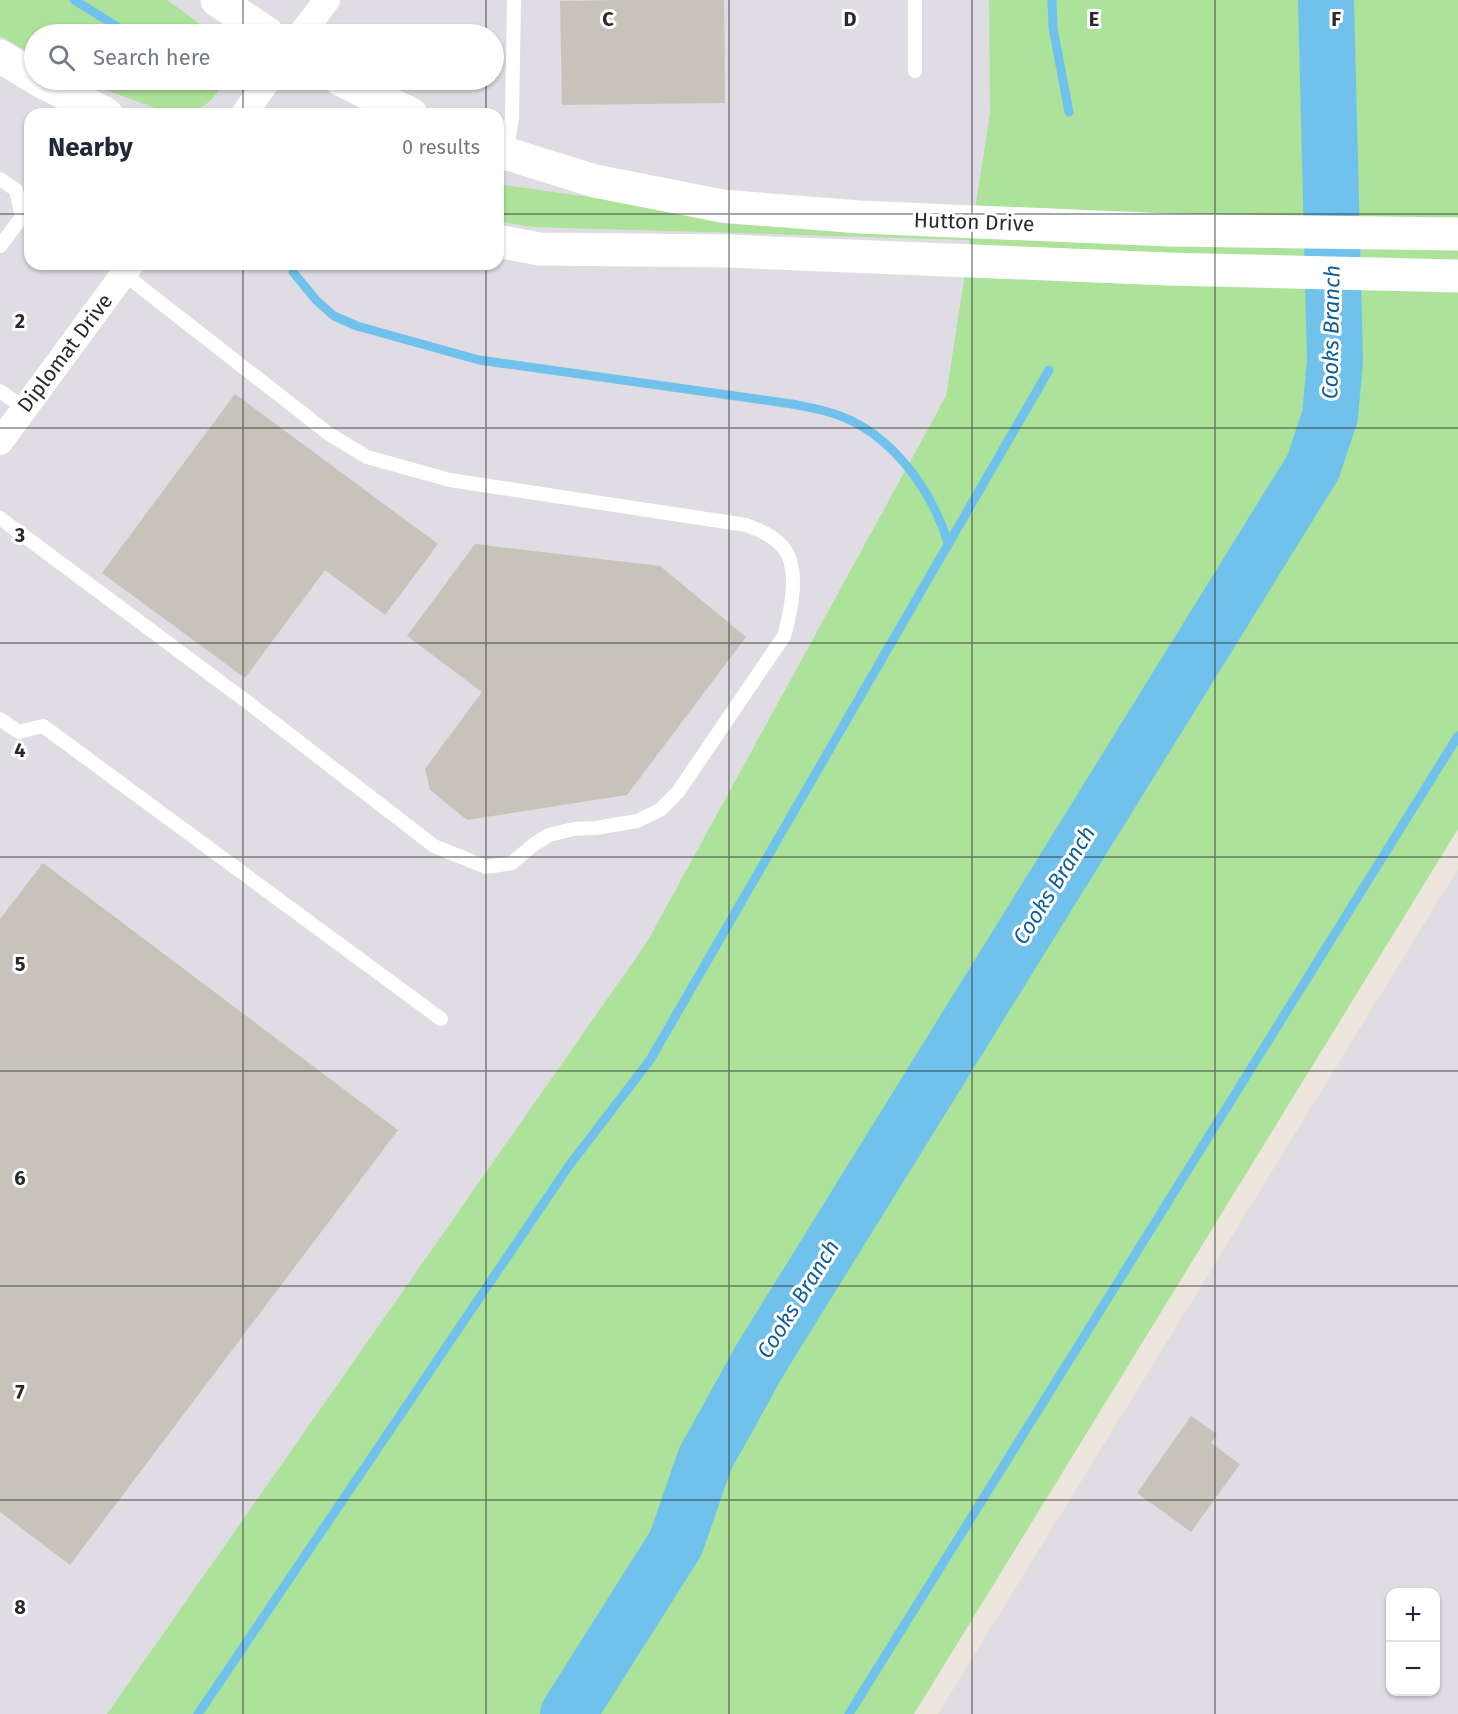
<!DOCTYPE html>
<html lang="en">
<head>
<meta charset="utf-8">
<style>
	:root { --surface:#fff; --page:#f2f2f3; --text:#1f2937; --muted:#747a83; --line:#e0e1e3 }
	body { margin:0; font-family:"Fira Sans",sans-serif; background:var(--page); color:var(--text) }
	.controls { position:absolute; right:18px; bottom:18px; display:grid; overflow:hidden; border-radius:12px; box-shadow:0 2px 4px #0004 }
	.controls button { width:54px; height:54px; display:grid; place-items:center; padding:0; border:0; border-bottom:2px solid var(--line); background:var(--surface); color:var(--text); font:30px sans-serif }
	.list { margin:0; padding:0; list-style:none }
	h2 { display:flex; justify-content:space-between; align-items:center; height:78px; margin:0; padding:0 24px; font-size:26px }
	h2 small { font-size:20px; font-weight:400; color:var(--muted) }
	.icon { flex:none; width:33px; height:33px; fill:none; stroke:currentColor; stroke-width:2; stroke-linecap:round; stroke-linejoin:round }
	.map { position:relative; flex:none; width:1458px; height:1714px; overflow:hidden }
	.search { position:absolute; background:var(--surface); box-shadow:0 2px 4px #0004; left:24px; top:24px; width:480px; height:66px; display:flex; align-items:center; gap:15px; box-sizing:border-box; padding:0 21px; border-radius:33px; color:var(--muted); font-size:22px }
	.panel { position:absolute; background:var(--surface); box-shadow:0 2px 4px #0004; left:24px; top:108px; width:480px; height:162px; border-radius:18px }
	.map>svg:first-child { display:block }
	.industrial { fill:#dfdce4; fill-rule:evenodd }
	.green { fill:#ace299 }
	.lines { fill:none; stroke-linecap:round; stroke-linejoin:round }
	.stream { stroke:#70c2ec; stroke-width:9 }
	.river { stroke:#70c2ec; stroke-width:56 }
	.building { fill:#c7c3bb }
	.lane { stroke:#fff; stroke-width:14 }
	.street { stroke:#fff; stroke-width:26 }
	.secondary { stroke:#fff; stroke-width:33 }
	.grid { fill:none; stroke:#2a2a2a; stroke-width:1.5; stroke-opacity:0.55 }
	.labels { text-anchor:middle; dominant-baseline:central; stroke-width:6; stroke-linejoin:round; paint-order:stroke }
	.street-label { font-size:21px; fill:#2a2a2a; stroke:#fff }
	.water-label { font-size:22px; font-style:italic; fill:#0f5e98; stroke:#fff }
	.grid-label { font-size:20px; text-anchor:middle; font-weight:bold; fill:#2a2a2a; stroke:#fff; stroke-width:6; stroke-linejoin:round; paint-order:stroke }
</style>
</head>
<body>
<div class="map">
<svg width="1458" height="1714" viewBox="0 0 1458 1714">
	<rect width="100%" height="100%" fill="#ece6dc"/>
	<!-- industrial -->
	<g class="industrial">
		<path d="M0 0H989L990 113 946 396 647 942 107 1714H0ZM34 34H494V80H34ZM30 114H498V264H30Z"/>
		<path d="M1458 869V1714H938ZM1390 1592H1436V1692H1390Z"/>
	</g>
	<!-- green -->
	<g class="green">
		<path d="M0 0H167L214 34H34V55L0 36Z"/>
		<path d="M989 0H1458V829L914 1714H107L647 942 946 396 970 240 533 227 498 221V184L609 200 729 224 870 232 971 235 990 113Z"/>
		<path d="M79 80H223C215 104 196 114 171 114Z"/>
	</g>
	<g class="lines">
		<!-- stream -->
		<g class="stream">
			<path d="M74 0 129 34"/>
			<path d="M1052 0 1053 28 1069 112"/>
			<path d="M293 272 316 300 334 316 357 326 479 360 792 404C812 408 831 411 850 420 898 443 933 494 948 543"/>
			<path d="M198 1714 568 1167 650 1060 1049 370"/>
			<path d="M849 1714 1458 736"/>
		</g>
		<!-- river -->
		<path class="river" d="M568 1714 676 1543 705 1459 760 1360 1313 467 1330 416 1335 361 1326 0"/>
	</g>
	<!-- building -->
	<g class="building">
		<path d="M618 0H724L725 103 562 105 560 1Z"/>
		<path d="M235 394 438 544 385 615 325 570 245 678 102 573Z"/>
		<path d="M475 544 660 566 746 637 627 795 467 820 430 790 425 769 482 692 407 636Z"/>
		<path d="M43 863 398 1130 70 1565 0 1512V919Z"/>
		<path d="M1191 1416 1217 1434 1211 1443 1240 1464 1191 1532 1137 1493Z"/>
	</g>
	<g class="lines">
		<!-- lane -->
		<g class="lane">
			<path d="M915 71V0"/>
			<path d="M506 153 512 118 514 0"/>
			<path d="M0 179 16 190 22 217 0 246"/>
			<path d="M0 391 24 408"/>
			<path d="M0 518 250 704 434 846 486 867 512 863 533 845 549 835 573 829 596 828 637 821 660 810 678 792 784 636C791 612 801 566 782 546 772 535 759 530 746 525L450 480 367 457 329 434 124 274"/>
			<path d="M0 719 19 732 43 726 441 1019"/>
		</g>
		<!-- street -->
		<g class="street">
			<path d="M301 34 327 0"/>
			<path d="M244 114 268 80"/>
			<path d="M0 442 131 264"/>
		</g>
		<!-- secondary -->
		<g class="secondary">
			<path d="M217 0 268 34"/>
			<path d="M0 56 34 77"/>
			<path d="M39 80 106 114"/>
			<path d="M341 80 411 114"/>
			<path d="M498 151 595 181 722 206 860 217 1169 230 1458 234"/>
			<path d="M498 241 539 249 728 251 1168 269 1458 276"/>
		</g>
	</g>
	<!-- grid -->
	<path class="grid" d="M243 0V34M486 0V34M729 0V1714M972 0V1714M1215 0V1714M243 80V114M486 80V114M0 214H30M498 214H1458M243 264V1714M486 264V1714M0 428H1458M0 643H1458M0 857H1458M0 1071H1458M0 1286H1458M0 1500H1458"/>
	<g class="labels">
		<!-- street labels -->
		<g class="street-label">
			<text transform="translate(974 222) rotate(2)">Hutton Drive</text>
			<text transform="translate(65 353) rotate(-53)">Diplomat Drive</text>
		</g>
		<!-- water labels -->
		<g class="water-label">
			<text transform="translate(1331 332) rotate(-89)">Cooks Branch</text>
			<text transform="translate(1054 885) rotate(-58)">Cooks Branch</text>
			<text transform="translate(798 1299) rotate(-58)">Cooks Branch</text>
		</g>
	</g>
	<g class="grid-label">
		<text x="608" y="26">C</text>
		<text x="850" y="26">D</text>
		<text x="1094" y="26">E</text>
		<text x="1336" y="26">F</text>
		<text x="20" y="328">2</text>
		<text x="20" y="542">3</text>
		<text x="20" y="757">4</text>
		<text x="20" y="971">5</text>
		<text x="20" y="1185">6</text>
		<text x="20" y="1399">7</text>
		<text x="20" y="1614">8</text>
	</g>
</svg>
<div class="controls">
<button>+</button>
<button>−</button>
</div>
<div class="search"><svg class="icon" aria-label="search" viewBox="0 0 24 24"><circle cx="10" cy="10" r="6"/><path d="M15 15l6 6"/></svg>Search here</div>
<section class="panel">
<h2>Nearby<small>0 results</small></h2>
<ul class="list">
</ul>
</section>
</div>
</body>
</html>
